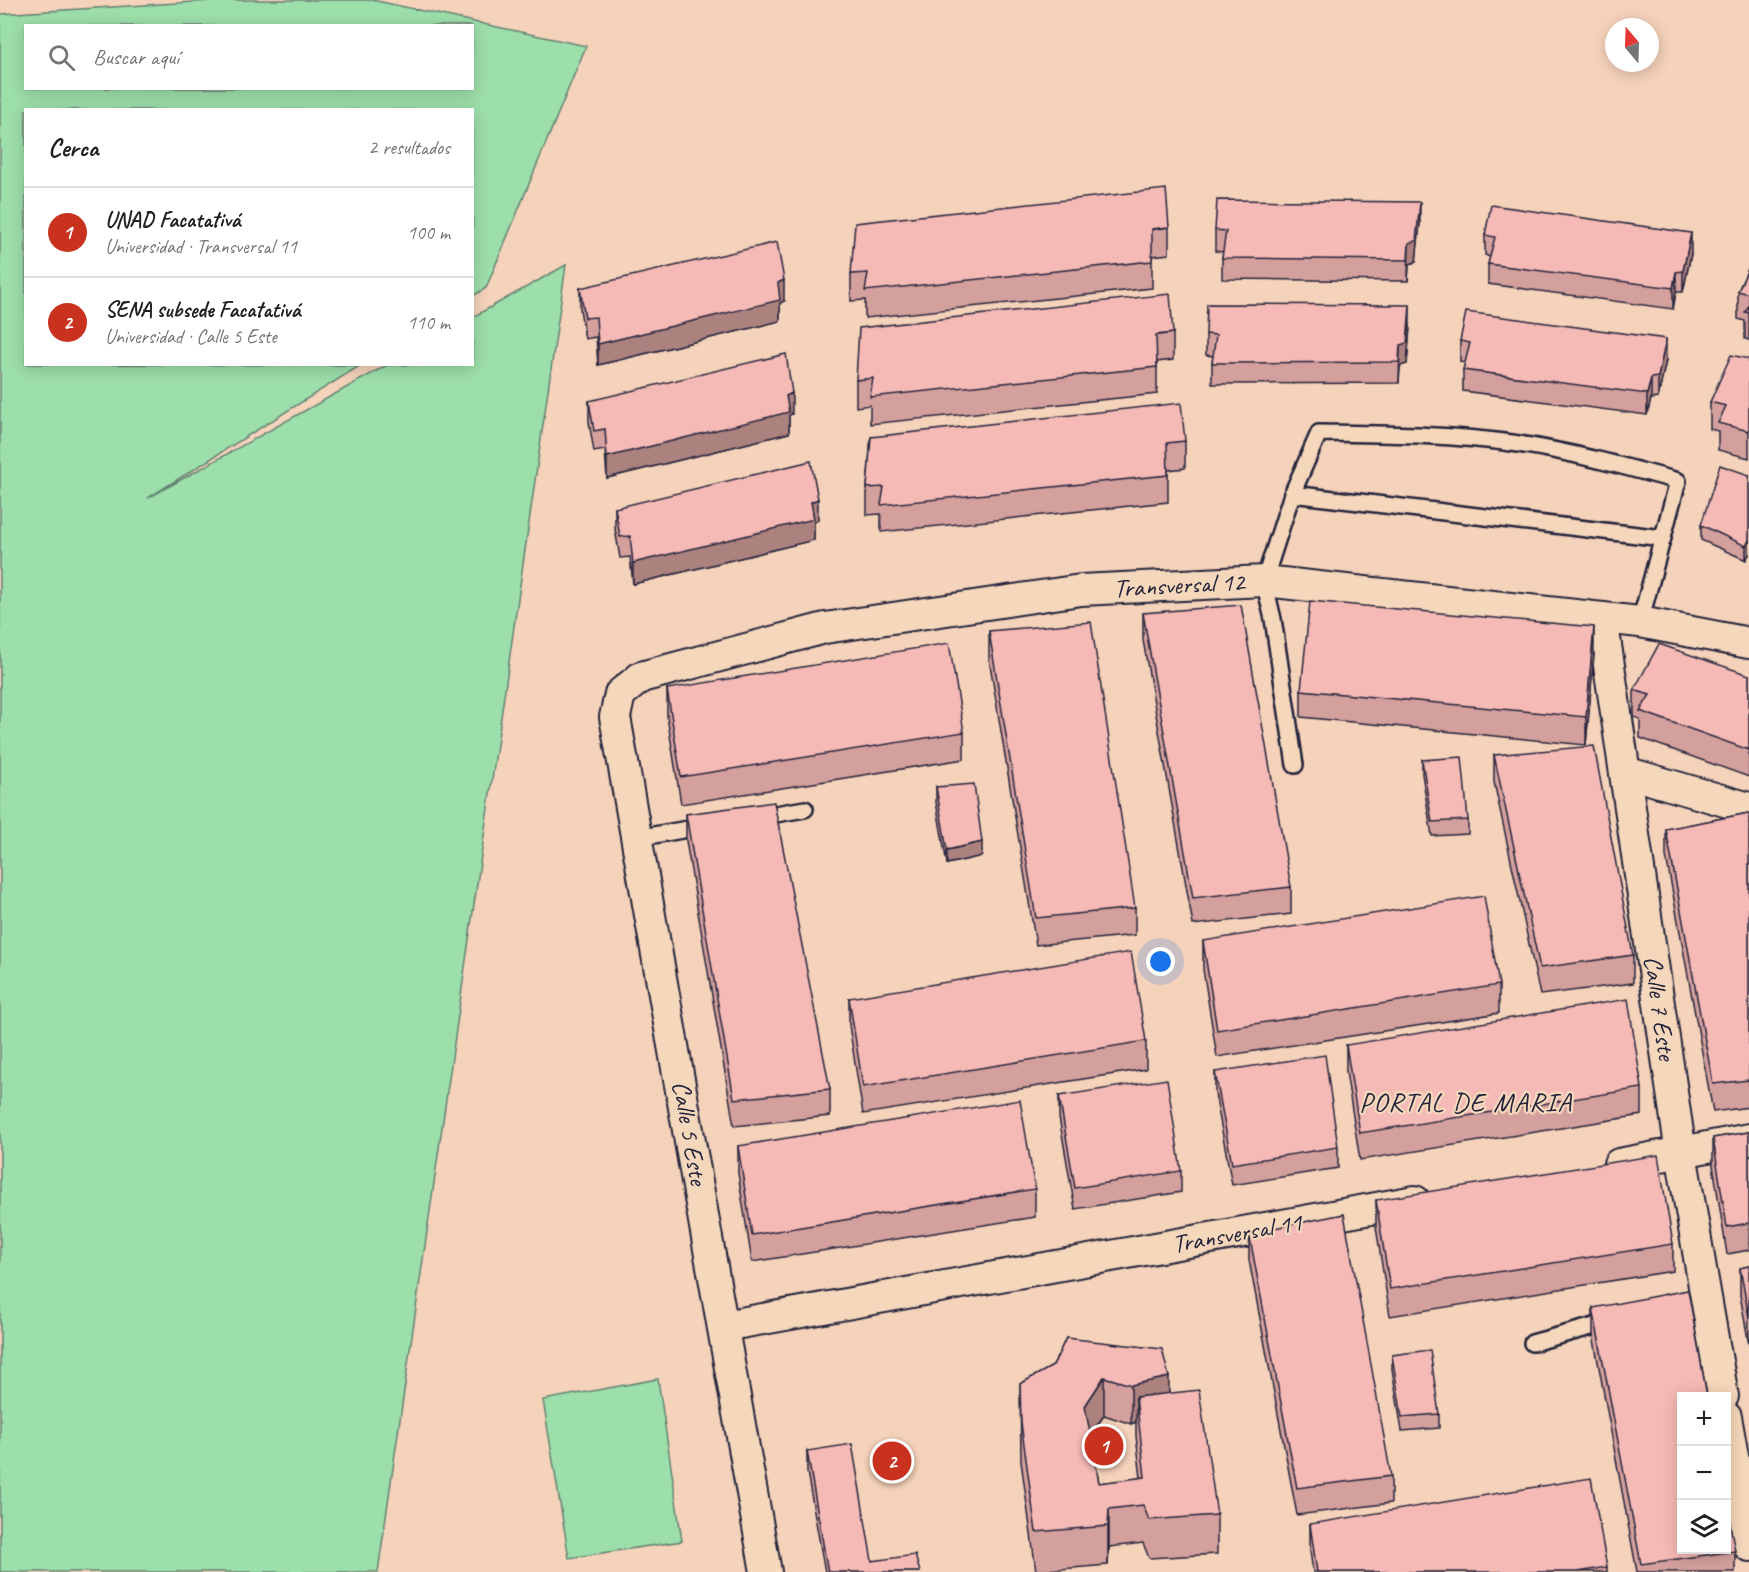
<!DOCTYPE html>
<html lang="es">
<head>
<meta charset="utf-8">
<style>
	:root { --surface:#fff; --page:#f6f6f6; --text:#202124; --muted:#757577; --line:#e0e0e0; --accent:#c8321e }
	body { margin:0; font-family:Caveat,sans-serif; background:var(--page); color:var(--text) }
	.controls { position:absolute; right:18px; bottom:18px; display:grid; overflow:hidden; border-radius:0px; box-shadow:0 3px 15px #0003 }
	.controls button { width:54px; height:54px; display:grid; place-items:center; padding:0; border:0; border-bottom:2px solid var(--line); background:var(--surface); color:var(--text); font:30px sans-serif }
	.compass { position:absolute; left:1605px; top:18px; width:54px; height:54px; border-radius:50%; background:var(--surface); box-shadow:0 3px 15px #0003; rotate:341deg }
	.you { position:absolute; left:1161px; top:962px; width:21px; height:21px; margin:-15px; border:4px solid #fff; border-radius:50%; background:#1a73e8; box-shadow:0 0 0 9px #1a73e833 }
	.badge { display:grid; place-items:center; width:39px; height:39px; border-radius:50%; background:var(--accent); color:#fff; font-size:20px; font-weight:700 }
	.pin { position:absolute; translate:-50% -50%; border:3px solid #fff; box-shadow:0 2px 6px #0006 }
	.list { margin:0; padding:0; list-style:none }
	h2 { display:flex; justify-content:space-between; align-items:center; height:78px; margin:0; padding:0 24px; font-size:26px }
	h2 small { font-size:20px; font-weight:400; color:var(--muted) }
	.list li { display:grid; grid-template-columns:39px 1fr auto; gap:18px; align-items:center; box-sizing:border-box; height:90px; padding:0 24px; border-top:2px solid var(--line) }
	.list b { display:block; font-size:22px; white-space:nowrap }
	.list p { margin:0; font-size:20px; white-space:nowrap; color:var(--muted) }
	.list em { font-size:20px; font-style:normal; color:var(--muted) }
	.icon { flex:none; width:33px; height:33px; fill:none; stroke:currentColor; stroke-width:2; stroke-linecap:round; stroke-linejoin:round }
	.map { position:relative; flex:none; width:1749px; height:1572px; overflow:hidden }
	.search { position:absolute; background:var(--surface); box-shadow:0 3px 15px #0003; left:24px; top:24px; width:450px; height:66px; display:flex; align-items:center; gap:15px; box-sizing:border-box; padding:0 21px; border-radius:0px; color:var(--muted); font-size:22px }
	.panel { position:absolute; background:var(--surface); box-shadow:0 3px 15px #0003; left:24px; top:108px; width:450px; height:258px; border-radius:0px }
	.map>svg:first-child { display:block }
	.green { fill:#9ddfaa; stroke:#608072; stroke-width:1.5; fill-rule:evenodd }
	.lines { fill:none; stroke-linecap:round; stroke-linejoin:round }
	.service-casing { stroke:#22223b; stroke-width:20 }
	.minor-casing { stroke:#22223b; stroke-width:34 }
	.service { stroke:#f5d8bb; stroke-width:15 }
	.minor { stroke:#f5d8bb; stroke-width:30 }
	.wall { fill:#d4a09d; stroke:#22223b; stroke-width:1.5; fill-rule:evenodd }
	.shaded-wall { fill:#ac827f; stroke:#22223b; stroke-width:1.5 }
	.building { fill:#f6bab6; stroke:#22223b; stroke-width:1.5 }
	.labels { text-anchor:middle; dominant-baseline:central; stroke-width:4.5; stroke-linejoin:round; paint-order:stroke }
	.street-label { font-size:26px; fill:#22223b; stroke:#f5d8bb }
	.neighbourhood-label { font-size:27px; letter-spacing:1.5px; fill:#22223b; stroke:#f5d8bb }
</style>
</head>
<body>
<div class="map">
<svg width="1749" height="1572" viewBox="0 0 1749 1572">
	<rect width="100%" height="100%" fill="#f5d2ba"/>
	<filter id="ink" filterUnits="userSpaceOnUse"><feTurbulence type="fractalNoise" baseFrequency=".0167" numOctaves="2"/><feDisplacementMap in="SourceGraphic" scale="12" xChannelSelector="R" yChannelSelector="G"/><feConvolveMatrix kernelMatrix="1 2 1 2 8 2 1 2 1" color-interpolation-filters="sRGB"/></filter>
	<g filter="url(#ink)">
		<!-- green -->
		<g class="green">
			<path d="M226 0H372L586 46 486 288 473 296 472 110H26V364L361 365 148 498 387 365 472 364 473 317 566 265 378 1572H0V14ZM26 26H472V88H26Z"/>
			<path d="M658 1379 682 1541 569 1558 543 1400Z"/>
		</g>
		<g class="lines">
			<defs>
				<g id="service">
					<path d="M1292 494 1663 538"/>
					<path d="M1295 765 1273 619 1264 581 1292 494 1319 433C1383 434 1448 434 1512 443 1568 451 1623 466 1678 481L1640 622"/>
					<path d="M758 817 805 809"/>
					<path d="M637 838 705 826"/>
					<path d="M1532 1343 1613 1321"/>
				</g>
				<g id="minor">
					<path d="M1602 618 1681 1153 1723 1396"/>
					<path d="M1625 772 1749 808"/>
					<path d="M1619 1164 1749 1139"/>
					<path d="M724 1326 1415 1201"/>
					<path d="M1726 1417 1749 1546"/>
					<path d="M766 1572 615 717 620 694 641 677 825 628 1081 590 1264 581 1640 622 1749 643"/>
				</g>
			</defs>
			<!-- service casing -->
			<use href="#service" class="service-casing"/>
			<!-- minor casing -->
			<use href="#minor" class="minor-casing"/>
			<!-- service -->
			<use href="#service" class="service"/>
			<!-- minor -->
			<use href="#minor" class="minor"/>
		</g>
		<!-- wall -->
		<g class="wall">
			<path d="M1420 223 1416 262 1409 264 1408 281 1222 279V258L1223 252 1215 251V230Z"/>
			<path d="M1169 227V254L1152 256V288L865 318V300L851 301V274Z"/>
			<path d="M1485 235 1691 254 1683 292H1676L1673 309 1488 284V264L1490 257 1485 255Z"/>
			<path d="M1749 267V340L1745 339V321L1738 319V291Z"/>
			<path d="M580 288 784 301 780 303V321L598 365 596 337 585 339 580 309Z"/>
			<path d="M1410 326 1407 364 1400 366 1399 383 1212 384V363L1213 356 1206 355V334Z"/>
			<path d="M1173 333V360L1157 362V394L870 424V405L856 407V380Z"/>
			<path d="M1460 341 1666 360 1658 398 1651 399 1647 415 1463 391V370L1465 363 1460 362Z"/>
			<path d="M1749 359V458L1718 450V431L1710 429V402Z"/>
			<path d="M589 401 792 414 789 415V433L607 478 605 450 594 452 589 422Z"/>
			<path d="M871 437 1185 441V468L1168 470V502L881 532V514L867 515V488Z"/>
			<path d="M1749 475V554L1746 560 1701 540V525Z"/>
			<path d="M615 508 818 520 814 522V540L633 584 630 557 620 558 615 529Z"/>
			<path d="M1143 613 1291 887V914L1193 925 1143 640Z"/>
			<path d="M989 631 1135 908V935L1036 945 989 658Z"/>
			<path d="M1594 654 1586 745 1301 717V690Z"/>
			<path d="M1749 675V777L1640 738V719L1634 717V690Z"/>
			<path d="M667 689 964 732V759L681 804 667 716Z"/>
			<path d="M1494 755 1633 955V983L1540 995 1494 782Z"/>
			<path d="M1422 760 1468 820V834L1432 836 1422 774Z"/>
			<path d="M936 787 982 856 947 864 936 802Z"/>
			<path d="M1749 813V1107L1713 1112 1666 856V829Z"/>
			<path d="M686 814 830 1089V1116L734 1126 686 841Z"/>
			<path d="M1203 941 1499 985V1013L1217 1057 1203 969Z"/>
			<path d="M849 998 1146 1041V1069L863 1114 849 1025Z"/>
			<path d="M1346 1045 1642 1088V1115L1360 1160 1346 1072Z"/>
			<path d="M1215 1072 1338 1147V1168L1232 1185 1215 1093Z"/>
			<path d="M1059 1096 1181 1171V1192L1075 1209 1059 1117Z"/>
			<path d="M1749 1132V1250L1727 1254 1713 1165V1138Z"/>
			<path d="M738 1146 1035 1189V1217L752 1262 738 1173Z"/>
			<path d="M1376 1200 1673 1244V1271L1390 1316 1376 1227Z"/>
			<path d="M1249 1233 1391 1476V1503L1297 1515 1249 1260Z"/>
			<path d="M1749 1266V1345L1740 1295V1268Z"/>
			<path d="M1593 1308 1735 1551V1572H1637L1593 1335Z"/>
			<path d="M1066 1338 1169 1394 1217 1515V1554L1149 1558 1143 1543 1109 1547 1108 1565 1036 1571 1021 1461 1020 1384 1053 1366ZM1104 1415 1131 1424 1136 1422V1436L1141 1478 1099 1483 1091 1435Z"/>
			<path d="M1392 1355 1439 1414V1428L1402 1431 1392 1369Z"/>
			<path d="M807 1451 872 1561 920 1572H825L807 1472Z"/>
			<path d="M1310 1524 1607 1567V1572H1313L1310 1551Z"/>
		</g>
		<!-- shaded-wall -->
		<g class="shaded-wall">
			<path d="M1420 202V223L1416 262 1409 264 1408 281 1409 243Z"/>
			<path d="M1691 233V254L1683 292V271Z"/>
			<path d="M1676 272V292L1673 309V288Z"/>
			<path d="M784 280V301L780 303V321L598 365V344Z"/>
			<path d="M1410 305V326L1407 364 1400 366 1399 383 1400 345Z"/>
			<path d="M1666 339V360L1658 398V377Z"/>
			<path d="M1651 378V399L1647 415V394Z"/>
			<path d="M792 393V414L789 415V433L607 478V457L786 396Z"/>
			<path d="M818 499V520L814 522V540L633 584V563L811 502Z"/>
			<path d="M1749 540V554L1746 560V546Z"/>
			<path d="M1594 627V654L1586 745V717Z"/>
			<path d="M982 842V856L947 864V850Z"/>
			<path d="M1104 1377V1415L1085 1444V1406Z"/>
			<path d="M1169 1377V1415L1136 1397V1422L1131 1424V1385Z"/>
			<path d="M1109 1509V1547L1108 1565V1526Z"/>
		</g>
		<!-- building -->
		<g class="building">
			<path d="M1166 189 1169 227 1152 229V261L865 291 868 273 851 274 855 223Z"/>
			<path d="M1217 200 1420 202 1416 241 1409 243 1408 260 1222 258 1226 231 1215 230Z"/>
			<path d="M1491 205 1691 233 1683 271 1676 272 1673 288 1488 264 1495 237 1485 235Z"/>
			<path d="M777 242 784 280 778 283 780 300 598 344 596 317 585 318 580 288Z"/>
			<path d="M1749 267V294L1738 291Z"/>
			<path d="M1170 294 1173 333 1156 335 1157 367 870 397 873 378 856 380 859 328Z"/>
			<path d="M1207 304 1410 305 1407 343 1400 345 1399 362 1212 363 1216 335 1206 334Z"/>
			<path d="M1749 305V313L1745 312Z"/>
			<path d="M1466 312 1666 339 1658 377 1651 378 1647 394 1463 370 1470 343 1460 341Z"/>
			<path d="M786 354 792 393 786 396 789 412 607 457 605 429 594 431 589 401Z"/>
			<path d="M1731 355 1749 359V431L1718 423 1726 406 1710 402Z"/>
			<path d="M1181 403 1185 441 1167 443 1168 475 881 505 884 487 867 488 871 437Z"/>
			<path d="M811 461 818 499 811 502 814 519 633 563 630 536 620 537 615 508Z"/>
			<path d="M1720 465 1749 475V540L1746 546 1701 525Z"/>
			<path d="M1310 601 1594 627 1586 717 1301 690Z"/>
			<path d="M1241 605 1291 887 1193 898 1143 613Z"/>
			<path d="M1091 622 1135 908 1036 918 989 631Z"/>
			<path d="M949 643 964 732 681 777 667 689Z"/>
			<path d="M1659 644 1749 675V750L1640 711 1650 695 1634 690Z"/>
			<path d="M1594 746 1633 955 1540 968 1494 755Z"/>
			<path d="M1462 757 1468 820 1432 822 1422 760Z"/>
			<path d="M974 784 982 842 947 850 936 787Z"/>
			<path d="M774 802 830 1089 734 1099 686 814Z"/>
			<path d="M1749 813V1080L1713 1084 1666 829Z"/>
			<path d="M1484 896 1499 985 1217 1030 1203 941Z"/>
			<path d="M1131 952 1146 1041 863 1087 849 998Z"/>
			<path d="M1628 999 1642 1088 1360 1133 1346 1045Z"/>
			<path d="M1325 1055 1338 1147 1232 1164 1215 1072Z"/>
			<path d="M1167 1079 1181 1171 1075 1188 1059 1096Z"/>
			<path d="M1020 1100 1035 1189 752 1235 738 1146Z"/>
			<path d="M1749 1132V1223L1727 1227 1713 1138Z"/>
			<path d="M1658 1155 1673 1244 1390 1289 1376 1200Z"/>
			<path d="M1344 1214 1391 1476 1297 1488 1249 1233Z"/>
			<path d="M1749 1266V1317L1740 1268Z"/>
			<path d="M1688 1290 1707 1396H1682V1550H1726V1502L1735 1551 1641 1564 1593 1308Z"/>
			<path d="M1066 1338 1162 1349 1169 1377 1131 1385 1104 1377 1085 1406 1099 1483 1145 1477 1136 1397 1199 1390 1217 1515 1149 1520 1143 1505 1109 1509 1108 1526 1036 1532 1021 1423 1020 1384 1053 1366Z"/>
			<path d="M1430 1350 1439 1414 1402 1417 1392 1355Z"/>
			<path d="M852 1444 872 1561 915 1555 920 1572H828L807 1451Z"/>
			<path d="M1591 1478 1607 1567 1578 1572H1317L1310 1524Z"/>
		</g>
	</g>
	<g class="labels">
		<!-- street labels -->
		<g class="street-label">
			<text transform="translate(1179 585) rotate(-3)">Transversal 12</text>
			<text transform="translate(1660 1008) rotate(82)">Calle 7 Este</text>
			<text transform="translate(690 1133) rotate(80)">Calle 5 Este</text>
			<text transform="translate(1237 1233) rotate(-10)">Transversal 11</text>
		</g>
		<!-- neighbourhood labels -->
		<g class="neighbourhood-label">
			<text x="1466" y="1102">PORTAL DE MARIA</text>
		</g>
	</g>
</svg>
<div class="controls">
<button>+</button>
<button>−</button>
<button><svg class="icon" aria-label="layers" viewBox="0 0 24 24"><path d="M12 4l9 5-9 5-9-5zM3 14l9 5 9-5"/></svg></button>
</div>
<svg class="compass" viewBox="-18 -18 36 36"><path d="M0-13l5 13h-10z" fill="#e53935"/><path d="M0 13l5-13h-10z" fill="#757577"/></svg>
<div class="you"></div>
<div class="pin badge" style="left:1104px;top:1446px">1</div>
<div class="pin badge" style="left:892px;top:1461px">2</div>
<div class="search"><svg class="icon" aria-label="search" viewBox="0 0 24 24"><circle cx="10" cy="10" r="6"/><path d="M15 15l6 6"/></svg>Buscar aquí</div>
<section class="panel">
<h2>Cerca<small>2 resultados</small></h2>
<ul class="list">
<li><span class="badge">1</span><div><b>UNAD Facatativá</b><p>Universidad · Transversal 11</p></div><em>100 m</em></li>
<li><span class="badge">2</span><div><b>SENA subsede Facatativá</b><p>Universidad · Calle 5 Este</p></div><em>110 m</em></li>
</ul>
</section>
</div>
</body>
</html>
